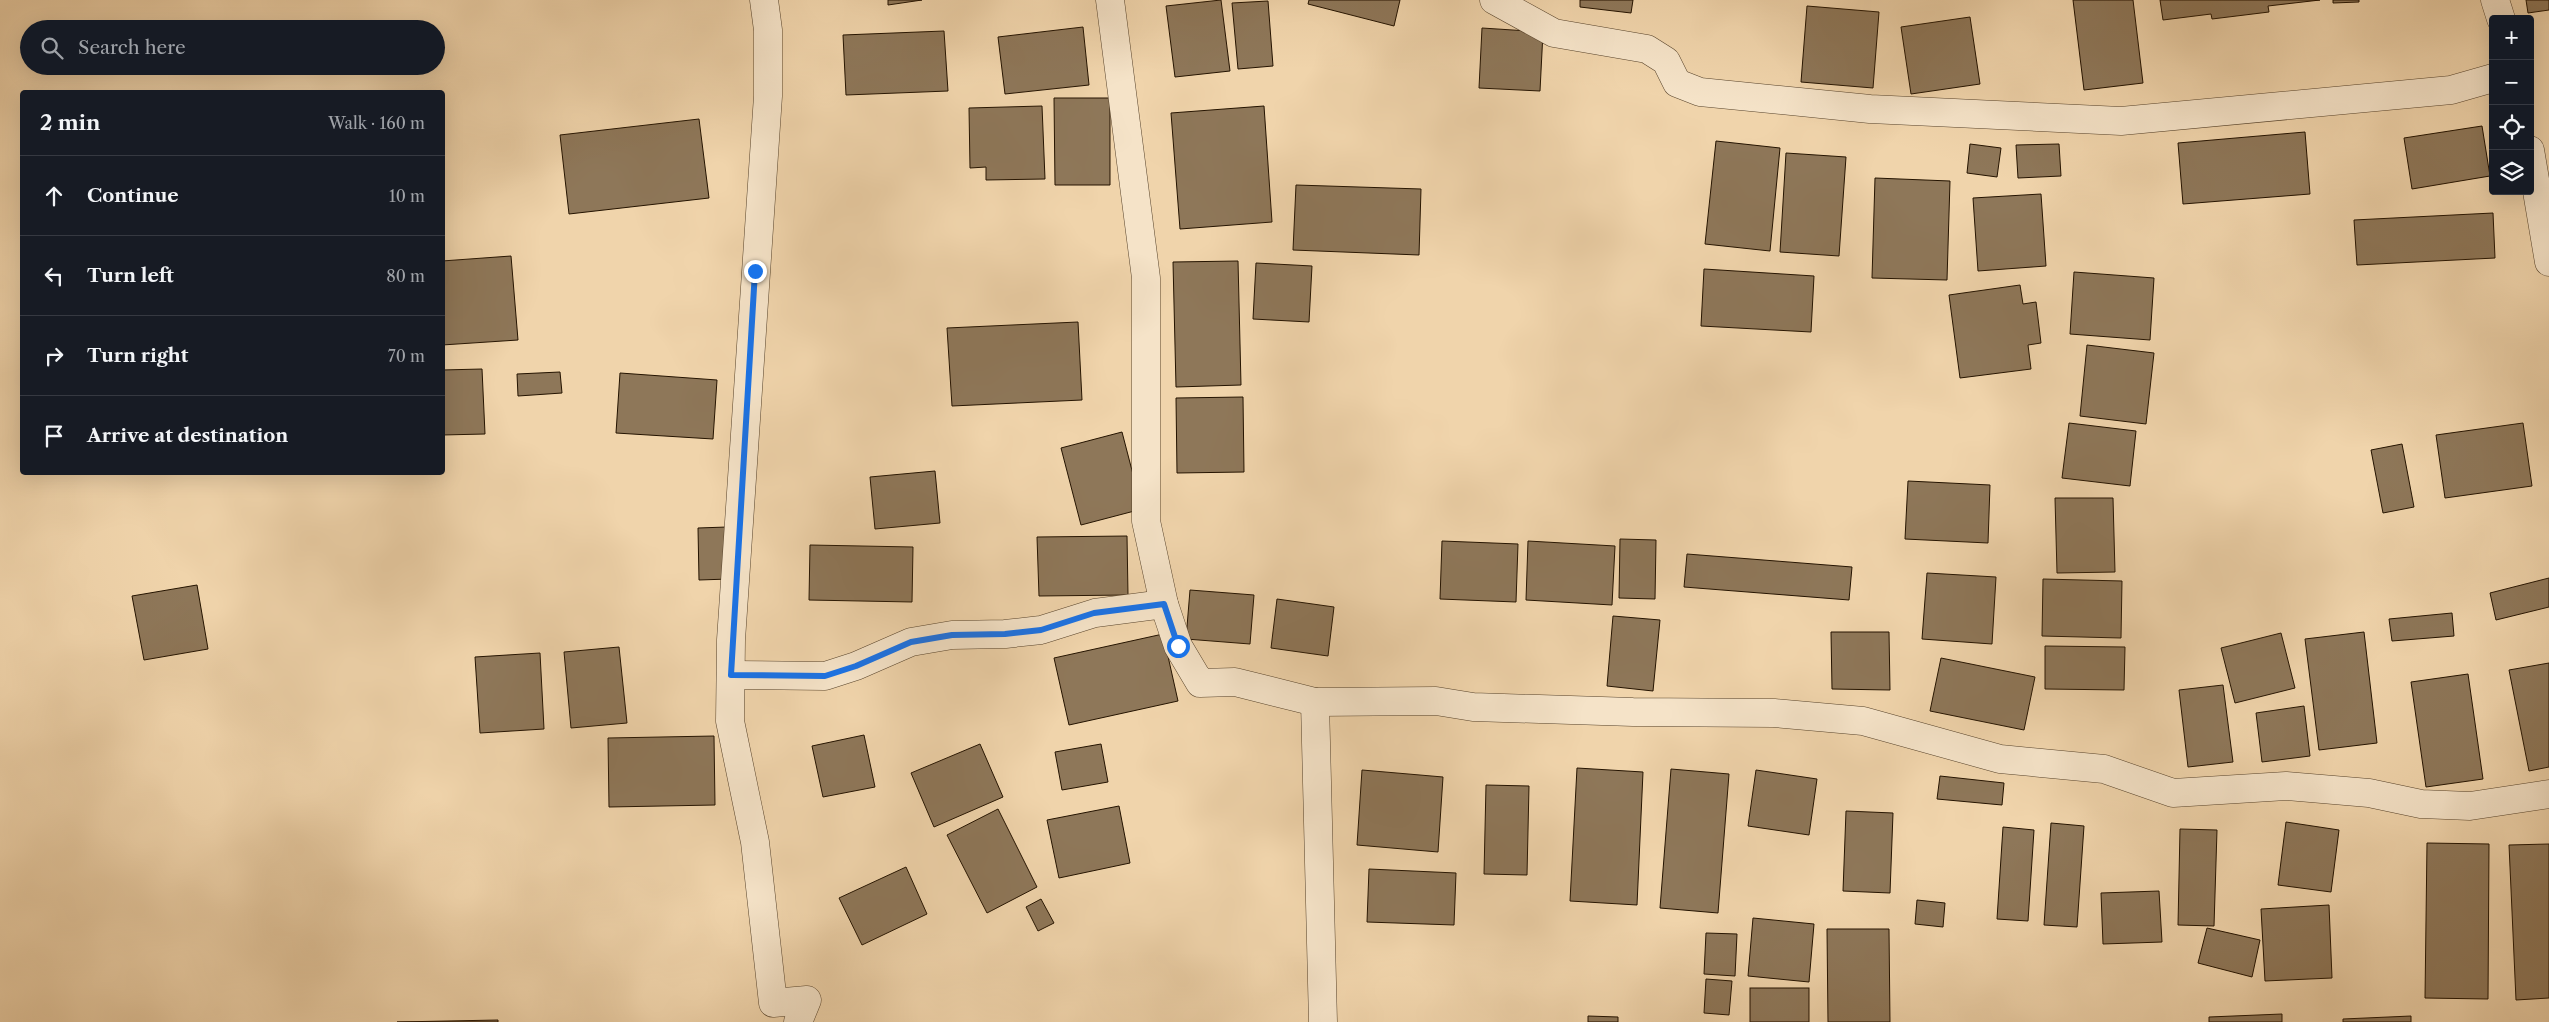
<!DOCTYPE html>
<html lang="en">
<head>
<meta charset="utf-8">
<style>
	:root { --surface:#171b24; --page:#242831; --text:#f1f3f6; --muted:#9ea1a6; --line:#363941 }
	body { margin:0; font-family:"Libre Caslon Text",serif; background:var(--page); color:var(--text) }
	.controls { position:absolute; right:15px; top:15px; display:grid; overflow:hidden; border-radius:5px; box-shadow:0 5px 20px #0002 }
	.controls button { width:45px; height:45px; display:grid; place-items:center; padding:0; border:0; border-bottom:1px solid var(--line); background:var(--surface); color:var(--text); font:25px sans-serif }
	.stop { position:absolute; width:15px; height:15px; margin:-11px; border:4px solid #1a73e8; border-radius:50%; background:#fff }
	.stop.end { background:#1a73e8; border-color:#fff; box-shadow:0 1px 5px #0008 }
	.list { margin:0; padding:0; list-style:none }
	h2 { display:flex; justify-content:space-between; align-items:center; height:65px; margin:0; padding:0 20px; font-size:21px }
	h2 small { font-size:16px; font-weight:400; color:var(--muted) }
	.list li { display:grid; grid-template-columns:32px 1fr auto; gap:15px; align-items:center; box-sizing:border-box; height:80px; padding:0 20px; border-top:1px solid var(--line) }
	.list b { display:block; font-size:19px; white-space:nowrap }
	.list em { font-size:16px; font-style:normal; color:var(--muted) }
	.icon { flex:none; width:28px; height:28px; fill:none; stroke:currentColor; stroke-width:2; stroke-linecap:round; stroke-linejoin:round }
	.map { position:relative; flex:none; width:2549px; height:1022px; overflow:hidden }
	.search { position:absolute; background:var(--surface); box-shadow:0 5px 20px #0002; left:20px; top:20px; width:425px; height:55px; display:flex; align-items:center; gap:12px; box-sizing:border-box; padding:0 18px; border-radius:28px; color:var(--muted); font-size:19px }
	.panel { position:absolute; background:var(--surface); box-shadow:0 5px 20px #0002; left:20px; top:90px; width:425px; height:385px; border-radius:5px }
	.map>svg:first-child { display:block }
	.building { fill:#8e7759; stroke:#241300 }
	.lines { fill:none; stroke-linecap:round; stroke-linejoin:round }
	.minor-casing { stroke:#57432b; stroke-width:29 }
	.minor { stroke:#f5e3c8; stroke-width:28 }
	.route { stroke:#1a73e8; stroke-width:6 }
</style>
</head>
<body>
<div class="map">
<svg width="2549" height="1022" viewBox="0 0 2549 1022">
	<rect width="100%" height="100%" fill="#f0d4ab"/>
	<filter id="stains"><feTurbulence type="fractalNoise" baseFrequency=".004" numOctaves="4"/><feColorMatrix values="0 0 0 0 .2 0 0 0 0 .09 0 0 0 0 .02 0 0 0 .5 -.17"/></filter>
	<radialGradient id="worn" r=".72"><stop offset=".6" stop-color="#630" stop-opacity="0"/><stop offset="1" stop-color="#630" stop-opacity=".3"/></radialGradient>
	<!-- building -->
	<g class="building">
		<path d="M888 0H922L888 5Z"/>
		<path d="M1221 0 1230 71 1175 77 1166 6Z"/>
		<path d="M1309 0H1400L1394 26 1308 4Z"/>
		<path d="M1580 0H1633L1631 13 1580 7Z"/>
		<path d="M2073 0H2133L2143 83 2084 90Z"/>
		<path d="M2160 0H2320L2268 6 2269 12 2212 19 2211 14 2163 20Z"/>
		<path d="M2333 0H2359V2L2333 3Z"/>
		<path d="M2526 0H2549V10L2528 13Z"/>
		<path d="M1268 1 1273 66 1238 69 1232 3Z"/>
		<path d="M1807 6 1879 12 1873 88 1801 82Z"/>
		<path d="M1970 17 1980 84 1911 94 1901 27Z"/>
		<path d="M1083 27 1089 85 1005 94 998 37Z"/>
		<path d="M1482 28 1543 32 1540 91 1479 88Z"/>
		<path d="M944 31 948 91 846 95 843 35Z"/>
		<path d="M1054 98H1110V185H1055Z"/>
		<path d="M1042 106 1045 179 986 180V167L970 168 969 108Z"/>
		<path d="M1264 106 1272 222 1180 229 1171 113Z"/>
		<path d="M699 119 709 198 569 214 560 135Z"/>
		<path d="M2482 126 2490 176 2412 189 2404 138Z"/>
		<path d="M2305 132 2310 194 2183 204 2178 143Z"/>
		<path d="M1716 141 1780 148 1770 251 1705 244Z"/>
		<path d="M1970 144 2001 148 1997 177 1967 173Z"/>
		<path d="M2059 144 2061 176 2018 178 2016 145Z"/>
		<path d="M1786 153 1846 157 1839 256 1780 252Z"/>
		<path d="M1875 178 1950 181 1947 280 1872 278Z"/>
		<path d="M1296 185 1421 189 1419 255 1293 250Z"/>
		<path d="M2041 194 2046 266 1978 271 1973 198Z"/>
		<path d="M2493 213 2495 258 2357 265 2354 220Z"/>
		<path d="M511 256 518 340 442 345V261Z"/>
		<path d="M1238 261 1241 385 1176 387 1173 262Z"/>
		<path d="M1256 263 1312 266 1309 322 1253 319Z"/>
		<path d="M1704 269 1814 276 1811 332 1701 326Z"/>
		<path d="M2074 272 2154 278 2150 340 2070 334Z"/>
		<path d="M2020 285 2023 304 2036 302 2041 343 2028 345 2031 369 1960 378 1949 295Z"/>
		<path d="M1078 322 1082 400 952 406 947 328Z"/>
		<path d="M2087 345 2154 353 2146 424 2080 416Z"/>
		<path d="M482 369 485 434 442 435V370Z"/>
		<path d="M560 372 562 393 518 396 517 374Z"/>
		<path d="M620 373 717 380 713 439 616 433Z"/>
		<path d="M1243 397 1244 472 1177 473 1176 398Z"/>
		<path d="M2069 423 2136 431 2130 486 2062 478Z"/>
		<path d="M2523 423 2532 486 2445 498 2436 435Z"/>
		<path d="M1122 432 1142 509 1081 525 1061 448Z"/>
		<path d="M2402 444 2414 507 2383 513 2371 450Z"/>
		<path d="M935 471 940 523 875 529 870 477Z"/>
		<path d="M1908 481 1990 485 1988 543 1905 539Z"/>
		<path d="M2055 498H2113L2115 572 2057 573Z"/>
		<path d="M727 527 729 579 699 580 698 528Z"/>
		<path d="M1127 536 1128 595 1039 596 1037 537Z"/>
		<path d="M1620 539 1656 540 1655 599 1619 598Z"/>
		<path d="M1442 541 1518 544 1516 602 1440 599Z"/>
		<path d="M1528 541 1615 546 1612 605 1526 600Z"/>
		<path d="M810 545 913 547 912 602 809 600Z"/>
		<path d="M1687 554 1852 567 1849 600 1684 587Z"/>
		<path d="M1927 573 1996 577 1992 644 1922 639Z"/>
		<path d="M2549 578V607L2496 620 2490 593Z"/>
		<path d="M2043 579 2122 581 2121 638 2042 636Z"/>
		<path d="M197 585 208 649 144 660 132 596Z"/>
		<path d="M1190 590 1254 595 1250 644 1186 639Z"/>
		<path d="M1277 599 1334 607 1328 656 1271 648Z"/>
		<path d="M2452 613 2454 636 2392 641 2389 619Z"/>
		<path d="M1613 616 1660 620 1653 691 1607 686Z"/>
		<path d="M1831 632H1889L1890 690 1832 689Z"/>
		<path d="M2364 632 2377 743 2319 750 2305 639Z"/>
		<path d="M2281 633 2295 688 2235 703 2221 648Z"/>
		<path d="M1163 634 1178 701 1069 725 1054 658Z"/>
		<path d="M2045 646 2125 647 2124 690 2045 689Z"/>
		<path d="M619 647 627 723 571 728 564 652Z"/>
		<path d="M540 653 544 729 480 733 475 657Z"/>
		<path d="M1941 658 2035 677 2024 730 1930 711Z"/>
		<path d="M2549 663V767L2529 771 2509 670Z"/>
		<path d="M2468 674 2483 779 2426 787 2411 682Z"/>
		<path d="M2223 685 2233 762 2188 767 2179 690Z"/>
		<path d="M2304 706 2310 756 2262 762 2256 713Z"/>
		<path d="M864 735 875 787 823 797 812 746Z"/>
		<path d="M714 736 715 805 609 807 608 738Z"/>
		<path d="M980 744 1003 797 934 827 911 773Z"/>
		<path d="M1101 744 1108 782 1062 790 1055 752Z"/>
		<path d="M1577 768 1643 772 1637 905 1570 901Z"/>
		<path d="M1671 769 1729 774 1718 913 1660 908Z"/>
		<path d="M1362 770 1443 777 1438 852 1357 845Z"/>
		<path d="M1756 770 1817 779 1809 835 1748 826Z"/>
		<path d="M1940 776 2004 783 2002 805 1937 799Z"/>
		<path d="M1486 785 1529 786 1527 875 1484 874Z"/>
		<path d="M1119 806 1130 863 1059 878 1047 820Z"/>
		<path d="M998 809 1037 887 987 913 947 835Z"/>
		<path d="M1846 811 1893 813 1890 893 1843 891Z"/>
		<path d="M2286 822 2339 830 2331 892 2278 885Z"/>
		<path d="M2051 823 2084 826 2077 927 2044 925Z"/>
		<path d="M2003 827 2034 830 2028 921 1997 919Z"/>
		<path d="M2180 829 2217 830 2214 926 2178 925Z"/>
		<path d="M2427 843 2489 844 2488 999 2425 998Z"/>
		<path d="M2549 844V998L2516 1000 2509 845Z"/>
		<path d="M906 867 927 914 862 945 839 898Z"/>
		<path d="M1369 869 1456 873 1454 925 1367 922Z"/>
		<path d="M2159 891 2162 942 2103 944 2101 893Z"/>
		<path d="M1041 899 1054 923 1038 931 1026 907Z"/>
		<path d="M1917 900 1945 903 1943 927 1915 924Z"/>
		<path d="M2329 905 2332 978 2265 981 2261 909Z"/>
		<path d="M1753 918 1814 924 1809 982 1748 976Z"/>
		<path d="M2207 928 2260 940 2252 977 2198 963Z"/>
		<path d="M1827 929H1889L1890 1022H1828Z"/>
		<path d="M1706 933 1737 934 1735 976 1704 974Z"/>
		<path d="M1706 979 1732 981 1729 1015 1704 1013Z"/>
		<rect x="1750" y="988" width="59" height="34"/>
		<path d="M2282 1014V1022H2209V1017Z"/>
		<path d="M1588 1016 1618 1017V1022H1588Z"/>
		<path d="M2411 1016V1022H2343V1019Z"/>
		<path d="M498 1020V1022H397Z"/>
	</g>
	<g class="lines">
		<defs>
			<g id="minor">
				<path d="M764 0 768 30V96L731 640 730 721 755 842 773 1003 807 1000 798 1022"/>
				<path d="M1110 0 1146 278V521L1164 604"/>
				<path d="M1494 0 1554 33 1647 49 1666 61 1677 83 1700 92 1870 109 2121 121 2451 90 2493 78"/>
				<path d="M2495 0 2501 19"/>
				<path d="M2530 150 2549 262"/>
				<path d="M731 675 825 676 856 666 911 642 952 635 1005 634 1041 630 1095 613 1164 604 1178 646 1200 683 1235 682 1315 702 1436 701 1473 707 1633 712 1774 713 1863 721 2000 759 2104 769 2173 793 2286 786 2369 793 2421 804 2470 806 2549 794"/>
				<path d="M1315 702 1323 1022"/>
			</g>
		</defs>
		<!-- minor casing -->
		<use href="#minor" class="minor-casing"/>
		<!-- minor -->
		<use href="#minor" class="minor"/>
	</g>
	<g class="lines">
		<!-- route -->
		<path class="route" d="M755 271 731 675 825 676 856 666 911 642 952 635 1005 634 1041 630 1094 613 1164 604 1178 646"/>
	</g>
	<rect width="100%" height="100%" filter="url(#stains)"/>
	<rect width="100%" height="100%" fill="url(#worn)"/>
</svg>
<div class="controls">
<button>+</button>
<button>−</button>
<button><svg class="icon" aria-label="locate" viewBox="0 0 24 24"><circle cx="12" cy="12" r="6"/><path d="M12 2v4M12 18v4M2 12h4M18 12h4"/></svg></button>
<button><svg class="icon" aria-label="layers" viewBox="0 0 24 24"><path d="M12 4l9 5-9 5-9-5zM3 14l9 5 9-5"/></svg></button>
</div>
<div class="stop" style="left:1178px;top:646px"></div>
<div class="stop end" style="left:755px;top:271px"></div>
<div class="search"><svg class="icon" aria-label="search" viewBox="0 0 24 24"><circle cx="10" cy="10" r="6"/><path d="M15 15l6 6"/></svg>Search here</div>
<section class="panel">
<h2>2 min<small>Walk · 160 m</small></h2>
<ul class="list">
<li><svg class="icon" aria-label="ahead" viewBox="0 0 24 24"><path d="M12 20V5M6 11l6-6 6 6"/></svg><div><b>Continue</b></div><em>10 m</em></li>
<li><svg class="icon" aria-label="left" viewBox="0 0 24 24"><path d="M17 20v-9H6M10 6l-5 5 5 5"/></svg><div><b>Turn left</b></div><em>80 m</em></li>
<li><svg class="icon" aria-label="right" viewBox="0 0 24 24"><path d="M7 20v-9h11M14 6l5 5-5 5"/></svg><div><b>Turn right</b></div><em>70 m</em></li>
<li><svg class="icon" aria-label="arrive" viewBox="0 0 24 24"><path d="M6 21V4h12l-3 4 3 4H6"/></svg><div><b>Arrive at destination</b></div></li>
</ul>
</section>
</div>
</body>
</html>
